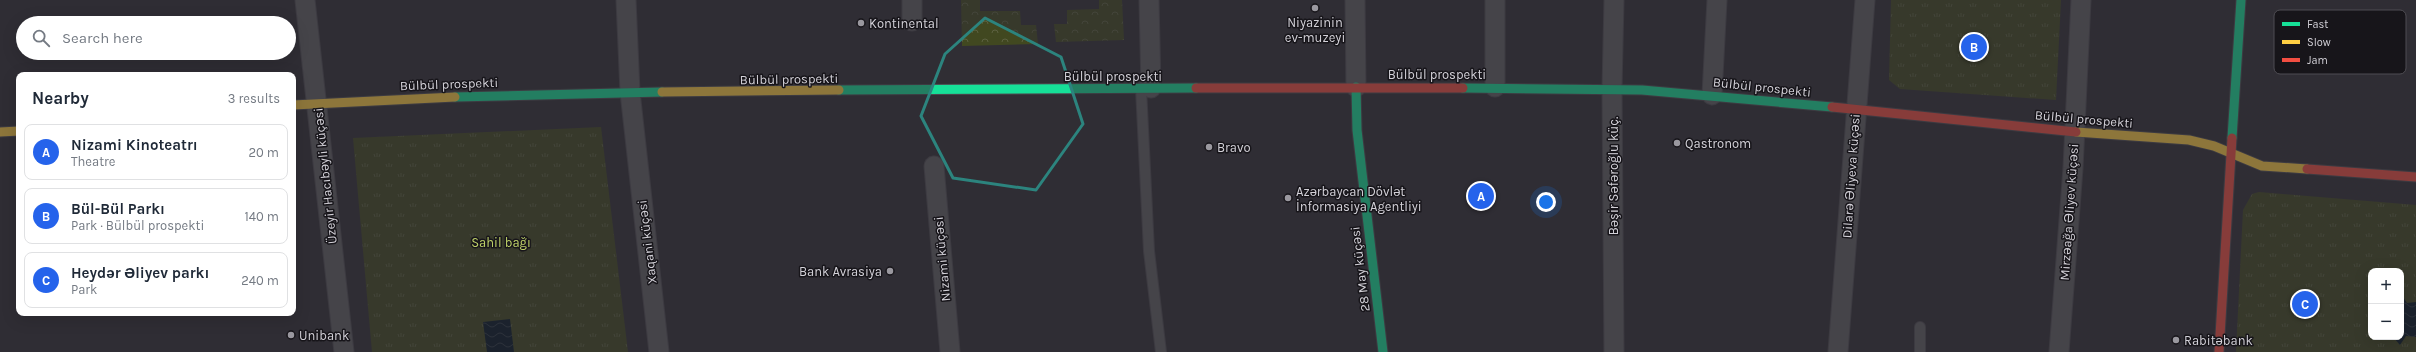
<!DOCTYPE html>
<html lang="en">
<head>
<meta charset="utf-8">
<style>
	:root { --surface:#fff; --page:#f2f2f3; --text:#1f2937; --muted:#747a83; --line:#e0e1e3; --accent:#2563eb }
	body { margin:0; font-family:Karla,sans-serif; background:var(--page); color:var(--text) }
	.controls { position:absolute; right:12px; bottom:12px; display:grid; overflow:hidden; border-radius:8px; box-shadow:0 4px 16px #0002 }
	.controls button { width:36px; height:36px; display:grid; place-items:center; padding:0; border:0; border-bottom:1px solid var(--line); background:var(--surface); color:var(--text); font:20px sans-serif }
	.you { position:absolute; left:1546px; top:202px; width:14px; height:14px; margin:-10px; border:3px solid #fff; border-radius:50%; background:#1a73e8; box-shadow:0 0 0 6px #1a73e833 }
	.badge { display:grid; place-items:center; width:26px; height:26px; border-radius:50%; background:var(--accent); color:#fff; font-size:13px; font-weight:700 }
	.pin { position:absolute; translate:-50% -50%; border:2px solid #fff; box-shadow:0 1px 4px #0006 }
	.list { margin:0; padding:0; list-style:none }
	h2 { display:flex; justify-content:space-between; align-items:center; height:52px; margin:0; padding:0 16px; font-size:17px }
	h2 small { font-size:13px; font-weight:400; color:var(--muted) }
	.list li { display:grid; grid-template-columns:26px 1fr auto; gap:12px; align-items:center; box-sizing:border-box; height:56px; margin:0 8px 8px; padding:0 8px; border:1px solid var(--line); border-radius:8px }
	.list b { display:block; font-size:15px; white-space:nowrap }
	.list p { margin:0; font-size:13px; white-space:nowrap; color:var(--muted) }
	.list em { font-size:13px; font-style:normal; color:var(--muted) }
	.icon { flex:none; width:22px; height:22px; fill:none; stroke:currentColor; stroke-width:2; stroke-linecap:round; stroke-linejoin:round }
	.map { position:relative; flex:none; width:2416px; height:352px; overflow:hidden }
	.search { position:absolute; background:var(--surface); box-shadow:0 4px 16px #0002; left:16px; top:16px; width:280px; height:44px; display:flex; align-items:center; gap:10px; box-sizing:border-box; padding:0 14px; border-radius:22px; color:var(--muted); font-size:15px }
	.panel { position:absolute; background:var(--surface); box-shadow:0 4px 16px #0002; left:16px; top:72px; width:280px; height:244px; border-radius:8px }
	.map>svg:first-child { display:block }
	.forest { fill:url(#forest-crowns) }
	.park { fill:url(#park-tufts); fill-rule:evenodd }
	.water { fill:url(#water-waves) }
	.lines { fill:none; stroke-linecap:round; stroke-linejoin:round }
	.lane-casing { stroke:#4d4b51; stroke-width:12 }
	.street-casing { stroke:#4d4b51; stroke-width:21 }
	.fast-casing { stroke:#4d4b51; stroke-width:11 }
	.slow-casing { stroke:#4d4b51; stroke-width:11 }
	.jam-casing { stroke:#4d4b51; stroke-width:11 }
	.lane { stroke:#605f63; stroke-width:10 }
	.street { stroke:#605f63; stroke-width:19 }
	.fast { stroke:#16e098; stroke-width:9 }
	.slow { stroke:#ffcf43; stroke-width:9 }
	.jam { stroke:#f24e42; stroke-width:9 }
	.marked { fill:none; stroke:#2c847e; stroke-width:3; stroke-linejoin:round }
	.poi-dot { fill:#9a989f; stroke:#17151a; stroke-width:1.5 }
	.labels { text-anchor:middle; dominant-baseline:central; stroke-width:3; stroke-linejoin:round; paint-order:stroke }
	.poi-label { font-size:13px; fill:#d3d1d8; stroke:#17151a; text-anchor:start }
	.street-label { font-size:13px; fill:#d3d1d8; stroke:#17151a }
	.park-label { font-size:13px; fill:#bfd269; stroke:#17151a }
	.key { fill:#17151a; stroke:#4f4d53; stroke-width:1 }
	.key-label { font-size:11px; fill:#d3d1d8 }
</style>
</head>
<body>
<div class="map">
<svg width="2416" height="352" viewBox="0 0 2416 352">
	<defs>
		<pattern id="forest-crowns" width="20" height="18" patternUnits="userSpaceOnUse"><rect width="20" height="18" fill="#414820"/><path d="M2 6a3 3 0 1 1 6 0M12 15a3 3 0 1 1 6 0" fill="none" stroke="#5c6140"/></pattern>
		<pattern id="park-tufts" width="24" height="20" patternUnits="userSpaceOnUse"><rect width="24" height="20" fill="#414820"/><path d="M3 7l-1-3M5 7V3M7 7l1-3M15 17l-1-3M17 17v-4M19 17l1-3" fill="none" stroke="#5c6140"/></pattern>
		<pattern id="water-waves" width="16" height="10" patternUnits="userSpaceOnUse"><rect width="16" height="10" fill="#041624"/><path d="M0 5q4-4 8 0t8 0" fill="none" stroke="#283743"/></pattern>
	</defs>
	<rect width="100%" height="100%" fill="#302e34"/>
	<!-- forest -->
	<g class="forest">
		<path d="M961 0H980V11H1020L1021 25H1036L1038 44 962 46Z"/>
		<path d="M1099 0H1122L1124 40 1056 42 1054 24H1067V10L1099 9Z"/>
	</g>
	<!-- park -->
	<g class="park">
		<path d="M1891 0H2061L2056 100 1900 89 1889 80Z"/>
		<path d="M601 127 628 352H372L353 138Z"/>
		<path d="M2259 192 2416 205V352H2236L2243 210 2252 194ZM2371 271H2401V337H2371Z"/>
	</g>
	<!-- water -->
	<g class="water">
		<path d="M2401 294 2407 303 2416 302V337L2406 336 2400 345 2393 337H2401Z"/>
		<path d="M510 319 514 352H487L483 322Z"/>
	</g>
	<g class="lines">
		<defs>
			<g id="lane">
				<path d="M1141 88 1149 251 1161 352"/>
				<path d="M1920 352V327"/>
			</g>
			<g id="street">
				<path d="M305 0 344 352"/>
				<path d="M626 0 630 92 659 352"/>
				<path d="M912 0V21"/>
				<path d="M1149 0 1151 88"/>
				<path d="M1355 0 1356 87"/>
				<path d="M1495 87V0"/>
				<path d="M1712 95 1717 0"/>
				<path d="M934 166 950 352"/>
				<path d="M1614 352 1612 89 1614 0"/>
				<path d="M1838 352 1865 0"/>
				<path d="M2059 352 2073 168 2081 0"/>
			</g>
			<g id="fast">
				<path d="M1356 87 1357 130 1383 352"/>
				<path d="M1463 88 1642 90 1832 107"/>
				<path d="M839 90 1196 88"/>
				<path d="M455 97 662 92"/>
				<path d="M2232 138 2241 0"/>
			</g>
			<g id="slow">
				<path d="M662 92 839 90"/>
				<path d="M293 105 455 97"/>
				<path d="M0 132 19 131"/>
				<path d="M2076 132 2189 140 2214 146 2262 166 2307 169"/>
			</g>
			<g id="jam">
				<path d="M1196 88H1463"/>
				<path d="M1832 107 2076 132"/>
				<path d="M2307 169 2416 177"/>
				<path d="M2219 352 2232 138"/>
			</g>
		</defs>
		<!-- lane casing -->
		<use href="#lane" class="lane-casing"/>
		<!-- street casing -->
		<use href="#street" class="street-casing"/>
		<!-- fast casing -->
		<use href="#fast" class="fast-casing"/>
		<!-- slow casing -->
		<use href="#slow" class="slow-casing"/>
		<!-- jam casing -->
		<use href="#jam" class="jam-casing"/>
		<!-- lane -->
		<use href="#lane" class="lane"/>
		<!-- street -->
		<use href="#street" class="street"/>
		<!-- fast -->
		<use href="#fast" class="fast"/>
		<!-- slow -->
		<use href="#slow" class="slow"/>
		<!-- jam -->
		<use href="#jam" class="jam"/>
	</g>
	<!-- marked area -->
	<path d="M0 0H2416V352H0ZM985 18 1061 57 1083 124 1036 190 953 178 921 116 945 54Z" fill="#302e34" fill-opacity=".55" fill-rule="evenodd"/>
	<path class="marked" d="M985 18 1061 57 1083 124 1036 190 953 178 921 116 945 54Z"/>
	<!-- markers -->
	<g class="poi-dot">
		<circle cx="1315" cy="8" r="4"/>
		<circle cx="861" cy="23" r="4"/>
		<circle cx="1677" cy="143" r="4"/>
		<circle cx="1209" cy="147" r="4"/>
		<circle cx="1288" cy="198" r="4"/>
		<circle cx="890" cy="271" r="4"/>
		<circle cx="291" cy="335" r="4"/>
		<circle cx="2176" cy="340" r="4"/>
	</g>
	<g class="labels">
		<!-- poi labels -->
		<g class="poi-label">
			<text x="1315" y="22" text-anchor="middle">Niyazinin<tspan x="1315" dy="15">ev-muzeyi</tspan></text>
			<text x="869" y="23">Kontinental</text>
			<text x="1685" y="143">Qastronom</text>
			<text x="1217" y="147">Bravo</text>
			<text x="1296" y="191">Azərbaycan Dövlət<tspan x="1296" dy="15">İnformasiya Agentliyi</tspan></text>
			<text x="882" y="271" text-anchor="end">Bank Avrasiya</text>
			<text x="299" y="335">Unibank</text>
			<text x="2184" y="340">Rabitəbank</text>
		</g>
		<!-- street labels -->
		<g class="street-label">
			<text x="1437" y="74">Bülbül prospekti</text>
			<text x="1113" y="76">Bülbül prospekti</text>
			<text transform="translate(789 79) rotate(-1)">Bülbül prospekti</text>
			<text transform="translate(449 84) rotate(-2)">Bülbül prospekti</text>
			<text transform="translate(1762 87) rotate(6)">Bülbül prospekti</text>
			<text transform="translate(2084 119) rotate(5)">Bülbül prospekti</text>
			<text transform="translate(325 176) rotate(-96)">Üzeyir Hacıbəyli küçəsi</text>
			<text transform="translate(1613 176) rotate(-90)">Bəşir Səfəroğlu küç.</text>
			<text transform="translate(1851 176) rotate(-86)">Dilarə Əliyeva küçəsi</text>
			<text transform="translate(2069 212) rotate(-86)">Mirzəağa Əliyev küçəsi</text>
			<text transform="translate(647 242) rotate(-97)">Xaqani küçəsi</text>
			<text transform="translate(942 259) rotate(-95)">Nizami küçəsi</text>
			<text transform="translate(1360 269) rotate(-97)">28 May küçəsi</text>
		</g>
		<!-- park labels -->
		<g class="park-label">
			<text x="501" y="242">Sahil bağı</text>
		</g>
	</g>
	<!-- legend -->
	<rect x="2274" y="10" width="132" height="64" rx="6" class="key"/>
	<rect x="2282" y="22" width="18" height="4" fill="#16e098"/>
	<rect x="2282" y="40" width="18" height="4" fill="#ffcf43"/>
	<rect x="2282" y="58" width="18" height="4" fill="#f24e42"/>
	<g class="key-label">
		<text x="2307" y="28">Fast</text>
		<text x="2307" y="46">Slow</text>
		<text x="2307" y="64">Jam</text>
	</g>
</svg>
<div class="controls">
<button>+</button>
<button>−</button>
</div>
<div class="you"></div>
<div class="pin badge" style="left:1481px;top:196px">A</div>
<div class="pin badge" style="left:1974px;top:47px">B</div>
<div class="pin badge" style="left:2305px;top:304px">C</div>
<div class="search"><svg class="icon" aria-label="search" viewBox="0 0 24 24"><circle cx="10" cy="10" r="6"/><path d="M15 15l6 6"/></svg>Search here</div>
<section class="panel">
<h2>Nearby<small>3 results</small></h2>
<ul class="list">
<li><span class="badge">A</span><div><b>Nizami Kinoteatrı</b><p>Theatre</p></div><em>20 m</em></li>
<li><span class="badge">B</span><div><b>Bül-Bül Parkı</b><p>Park · Bülbül prospekti</p></div><em>140 m</em></li>
<li><span class="badge">C</span><div><b>Heydər Əliyev parkı</b><p>Park</p></div><em>240 m</em></li>
</ul>
</section>
</div>
</body>
</html>
